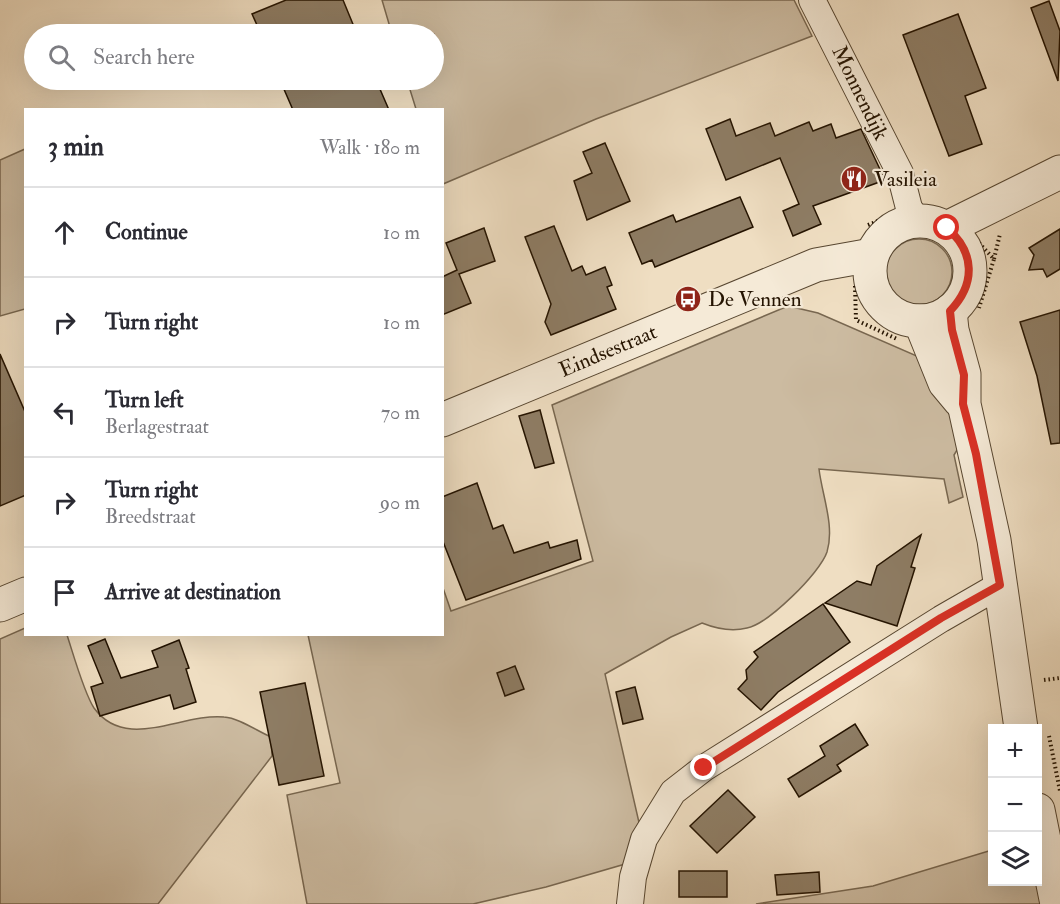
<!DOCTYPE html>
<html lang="en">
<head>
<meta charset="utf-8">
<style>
	:root { --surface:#fff; --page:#f2f2f3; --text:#2b2b33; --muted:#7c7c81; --line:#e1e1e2 }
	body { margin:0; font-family:"IM FELL Double Pica",serif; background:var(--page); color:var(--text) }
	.controls { position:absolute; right:18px; bottom:18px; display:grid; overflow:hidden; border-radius:0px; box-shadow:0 6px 24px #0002 }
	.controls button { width:54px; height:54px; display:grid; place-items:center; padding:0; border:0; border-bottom:2px solid var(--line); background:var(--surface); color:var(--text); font:30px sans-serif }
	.stop { position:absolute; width:18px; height:18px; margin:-14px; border:4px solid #d93025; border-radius:50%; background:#fff }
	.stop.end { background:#d93025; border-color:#fff; box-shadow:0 2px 6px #0008 }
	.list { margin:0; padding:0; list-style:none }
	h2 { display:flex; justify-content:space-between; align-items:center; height:78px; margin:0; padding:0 24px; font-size:26px }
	h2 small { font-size:20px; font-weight:400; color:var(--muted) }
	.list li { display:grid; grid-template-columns:39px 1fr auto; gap:18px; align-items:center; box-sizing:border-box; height:90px; padding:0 24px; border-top:2px solid var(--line) }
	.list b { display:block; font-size:22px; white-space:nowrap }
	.list p { margin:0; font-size:20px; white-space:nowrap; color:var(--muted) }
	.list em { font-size:20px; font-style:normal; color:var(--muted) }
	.icon { flex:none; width:33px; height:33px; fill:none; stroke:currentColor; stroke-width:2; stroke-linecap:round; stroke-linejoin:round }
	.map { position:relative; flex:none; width:1060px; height:904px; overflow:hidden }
	.search { position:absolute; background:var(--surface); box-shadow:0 6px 24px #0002; left:24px; top:24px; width:420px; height:66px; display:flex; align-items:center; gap:15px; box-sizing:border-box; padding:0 21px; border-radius:33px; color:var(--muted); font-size:22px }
	.panel { position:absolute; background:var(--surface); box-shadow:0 6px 24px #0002; left:24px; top:108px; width:420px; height:528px; border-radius:0px }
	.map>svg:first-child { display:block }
	.green { fill:#ccbba1; stroke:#786750; stroke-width:1.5 }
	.building { fill:#8e7d65; stroke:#241300; stroke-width:1.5 }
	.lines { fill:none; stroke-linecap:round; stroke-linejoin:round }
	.minor-casing { stroke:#574630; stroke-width:28 }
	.tertiary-casing { stroke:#574630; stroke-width:35 }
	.path { stroke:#241300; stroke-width:4; stroke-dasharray:1.5 3; stroke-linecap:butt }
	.minor { stroke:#f5ead7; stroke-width:26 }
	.tertiary { stroke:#f5ead7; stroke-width:33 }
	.route { stroke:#d93025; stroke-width:8 }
	.labels { text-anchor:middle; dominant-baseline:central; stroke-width:4.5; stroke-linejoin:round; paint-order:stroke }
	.street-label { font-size:21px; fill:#241300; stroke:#f5ead7 }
	.poi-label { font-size:21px; fill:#241300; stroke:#f5ead7; text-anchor:start }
</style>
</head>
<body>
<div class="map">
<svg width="1060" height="904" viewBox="0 0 1060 904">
	<rect width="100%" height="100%" fill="#efdec2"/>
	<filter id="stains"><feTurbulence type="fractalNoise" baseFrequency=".00333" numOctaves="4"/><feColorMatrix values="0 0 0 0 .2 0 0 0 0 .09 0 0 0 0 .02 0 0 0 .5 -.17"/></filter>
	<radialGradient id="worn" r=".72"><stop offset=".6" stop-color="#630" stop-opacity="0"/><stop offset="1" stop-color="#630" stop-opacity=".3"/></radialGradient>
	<!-- green -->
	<g class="green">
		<path d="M382 0H794L812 36 596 119 443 184 442 110 416 109 407 80H434V34H392Z"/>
		<path d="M25 149V309L0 316V160Z"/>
		<circle cx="919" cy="272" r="33"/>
		<path d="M788 306 818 313 926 360 962 442 954 455 963 497 949 503 944 479 819 469C822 495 835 526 827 552 820 573 768 624 747 628 731 632 717 629 702 623L671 637 605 674 643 840 632 862 546 887 473 904H307L287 795 340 783 308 635 442 634 443 588 451 611 593 561 552 405Z"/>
		<path d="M25 628 26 634 67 635C73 653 84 693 94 708 126 752 181 713 224 717 239 718 257 731 271 737L272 756 158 904H0V639Z"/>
		<path d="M992 850V882H1038L1047 904H756L873 886Z"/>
	</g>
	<!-- building -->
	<g class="building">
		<path d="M286 0H343L357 34H261L252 14Z"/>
		<path d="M1049 1 1060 31 1058 81 1031 8Z"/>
		<path d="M958 14 986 88 965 96 982 144 949 156 903 35Z"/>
		<path d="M280 80H376L389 110H293Z"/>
		<path d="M730 119 736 136 770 123 775 136 809 122 813 131 831 124 836 138 861 129 885 180 813 206 821 224 793 236 783 211 799 204 780 158 726 180 706 129Z"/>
		<path d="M605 143 630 201 587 220 574 181 592 173 583 152Z"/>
		<path d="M740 197 753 227 655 267 652 260 642 264 629 233 673 215 676 222Z"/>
		<path d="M554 226 572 271 582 266 586 275 605 267 612 285 607 287 616 309 551 335 545 322 551 304 525 237Z"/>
		<path d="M484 228 495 261 459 274 471 303 442 315V277L457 270 446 243Z"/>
		<path d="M1060 229V269L1047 277 1043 269 1029 270 1034 255 1029 248Z"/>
		<path d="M1060 310V443L1051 444 1037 376 1020 322Z"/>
		<path d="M0 354 26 414V495L0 506Z"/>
		<path d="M540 410 554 463 535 468 519 416Z"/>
		<path d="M477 483 493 529 503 525 514 553 548 542 550 548 577 540 581 559 466 600 442 539V497Z"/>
		<path d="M921 535 911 567 915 568 897 626 825 603 857 581 871 585 877 566Z"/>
		<path d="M823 604 850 642 778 692 761 710 738 689 747 679 746 670 758 657 754 652Z"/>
		<path d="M105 639 121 678 158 667 152 651 179 640 189 668 186 669 196 702 174 709 170 695 100 716 91 687 103 683 88 646Z"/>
		<path d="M515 666 524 689 505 696 497 673Z"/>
		<path d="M305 683 324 776 279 785 260 692Z"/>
		<path d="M635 687 643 719 623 724 616 692Z"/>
		<path d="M855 724 868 745 837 765 841 771 799 797 788 779 825 756 820 746Z"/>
		<path d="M728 790 755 817 717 853 690 826Z"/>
		<rect x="679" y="871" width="48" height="26"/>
		<path d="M819 872 820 892 777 895 775 875Z"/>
	</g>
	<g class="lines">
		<defs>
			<g id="minor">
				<path d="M812 0 900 173 909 208 917 220"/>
				<path d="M630 904 633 877 644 839 673 792 704 768 941 619 1000 585"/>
			</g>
			<g id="tertiary">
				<circle cx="920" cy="271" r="50"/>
				<path d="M947 228 1060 172"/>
				<path d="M950 311 952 330 964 374V404L994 540 1021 728"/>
				<path d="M920 321 945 383 960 401"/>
				<path d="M442 420 816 265 872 255"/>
				<path d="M0 605 26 594"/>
				<path d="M1038 810 1057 904"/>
			</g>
		</defs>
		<!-- minor casing -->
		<use href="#minor" class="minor-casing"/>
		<!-- tertiary casing -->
		<use href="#tertiary" class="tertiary-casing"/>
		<!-- path -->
		<g class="path">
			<path d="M868 225 886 218"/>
			<path d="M979 243 994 259 979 308"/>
			<path d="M994 259 1000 234"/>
			<path d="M855 286 856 320 897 339"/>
			<path d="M1044 680 1060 678"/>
			<path d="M1049 736 1060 791"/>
		</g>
		<!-- minor -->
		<use href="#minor" class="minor"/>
		<!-- tertiary -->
		<use href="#tertiary" class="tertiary"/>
	</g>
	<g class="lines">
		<!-- route -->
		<path class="route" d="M704 768 941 618 1000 585 976 454 963 404 964 375 952 330 950 311C976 284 975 252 947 228"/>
	</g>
	<!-- icons -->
	<defs>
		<symbol id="restaurant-disc" viewBox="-11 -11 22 22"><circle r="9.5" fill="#8f2418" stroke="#f5ead7"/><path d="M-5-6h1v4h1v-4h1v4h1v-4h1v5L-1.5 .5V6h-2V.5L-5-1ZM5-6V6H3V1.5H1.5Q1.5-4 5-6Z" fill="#fff"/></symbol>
		<symbol id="bus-disc" viewBox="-11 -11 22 22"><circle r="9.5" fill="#8f2418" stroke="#f5ead7"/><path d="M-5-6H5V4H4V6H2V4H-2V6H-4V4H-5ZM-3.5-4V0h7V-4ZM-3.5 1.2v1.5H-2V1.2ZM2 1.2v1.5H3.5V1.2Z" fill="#fff"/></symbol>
	</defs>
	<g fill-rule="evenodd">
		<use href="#restaurant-disc" x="839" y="164" width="30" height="30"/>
		<use href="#bus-disc" x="673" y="284" width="30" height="30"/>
	</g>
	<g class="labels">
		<!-- street labels -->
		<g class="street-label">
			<text transform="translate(860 93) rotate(64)">Monnendijk</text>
			<text transform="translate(608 351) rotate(-23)">Eindsestraat</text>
		</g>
		<!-- poi labels -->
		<g class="poi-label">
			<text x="874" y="179">Vasileia</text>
			<text x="708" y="299">De Vennen</text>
		</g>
	</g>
	<rect width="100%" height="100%" filter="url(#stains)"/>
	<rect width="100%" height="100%" fill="url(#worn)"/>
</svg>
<div class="controls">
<button>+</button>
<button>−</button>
<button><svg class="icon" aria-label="layers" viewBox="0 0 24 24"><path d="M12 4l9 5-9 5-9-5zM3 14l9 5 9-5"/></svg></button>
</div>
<div class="stop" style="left:947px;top:228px"></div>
<div class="stop end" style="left:704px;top:768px"></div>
<div class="search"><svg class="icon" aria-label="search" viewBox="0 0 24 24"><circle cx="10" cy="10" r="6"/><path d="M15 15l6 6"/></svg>Search here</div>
<section class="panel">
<h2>3 min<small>Walk · 180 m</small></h2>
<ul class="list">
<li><svg class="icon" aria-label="ahead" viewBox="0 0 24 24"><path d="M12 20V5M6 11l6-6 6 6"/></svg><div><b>Continue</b></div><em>10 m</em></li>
<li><svg class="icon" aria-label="right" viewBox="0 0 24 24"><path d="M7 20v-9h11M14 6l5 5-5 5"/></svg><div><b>Turn right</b></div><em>10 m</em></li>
<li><svg class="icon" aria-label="left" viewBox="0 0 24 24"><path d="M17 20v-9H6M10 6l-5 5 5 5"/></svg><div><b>Turn left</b><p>Berlagestraat</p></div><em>70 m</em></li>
<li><svg class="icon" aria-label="right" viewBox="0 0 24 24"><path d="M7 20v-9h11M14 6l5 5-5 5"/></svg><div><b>Turn right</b><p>Breedstraat</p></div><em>90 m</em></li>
<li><svg class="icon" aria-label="arrive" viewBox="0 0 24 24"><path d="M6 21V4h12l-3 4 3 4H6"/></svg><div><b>Arrive at destination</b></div></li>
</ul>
</section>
</div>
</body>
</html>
